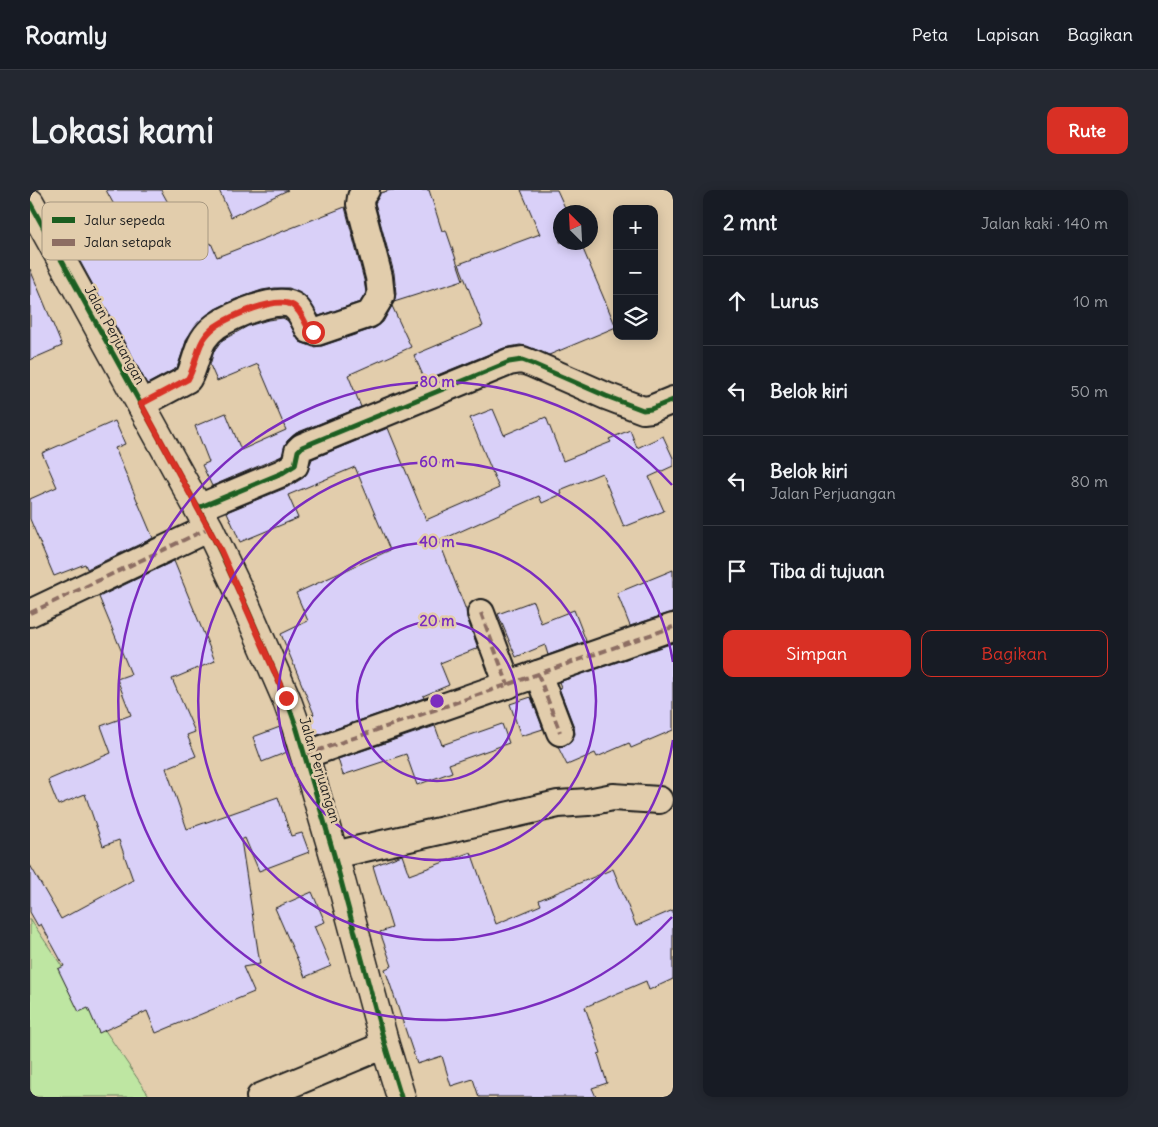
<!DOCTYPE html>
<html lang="id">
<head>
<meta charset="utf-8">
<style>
	:root { --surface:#171b24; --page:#242831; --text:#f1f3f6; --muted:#9ea1a6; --line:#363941; --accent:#d93025 }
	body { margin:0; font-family:Delius,sans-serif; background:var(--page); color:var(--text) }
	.controls { position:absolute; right:15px; top:15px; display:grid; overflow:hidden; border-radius:10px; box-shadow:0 2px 12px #0003 }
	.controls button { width:45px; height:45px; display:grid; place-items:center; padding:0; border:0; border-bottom:1px solid var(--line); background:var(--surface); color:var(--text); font:25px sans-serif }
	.compass { position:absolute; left:523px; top:15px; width:45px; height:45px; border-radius:50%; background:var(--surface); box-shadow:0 2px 12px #0003; rotate:336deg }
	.stop { position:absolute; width:15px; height:15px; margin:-11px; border:4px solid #d93025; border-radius:50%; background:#fff }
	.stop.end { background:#d93025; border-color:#fff; box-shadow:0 1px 5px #0008 }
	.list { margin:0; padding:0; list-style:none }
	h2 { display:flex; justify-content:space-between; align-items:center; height:65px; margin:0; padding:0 20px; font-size:21px }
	h2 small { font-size:16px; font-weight:400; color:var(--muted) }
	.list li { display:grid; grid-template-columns:32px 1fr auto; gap:15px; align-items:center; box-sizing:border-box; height:90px; padding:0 20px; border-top:1px solid var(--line) }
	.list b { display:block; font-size:19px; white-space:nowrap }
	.list p { margin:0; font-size:16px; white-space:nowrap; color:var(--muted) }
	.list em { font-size:16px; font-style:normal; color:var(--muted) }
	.actions { display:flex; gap:10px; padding:15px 20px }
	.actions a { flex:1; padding:11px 0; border:1px solid var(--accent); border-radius:10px; text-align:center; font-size:18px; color:var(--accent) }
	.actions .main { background:var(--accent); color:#fff }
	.icon { flex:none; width:28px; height:28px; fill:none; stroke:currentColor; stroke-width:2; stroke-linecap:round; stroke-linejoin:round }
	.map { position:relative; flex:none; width:643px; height:907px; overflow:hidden; border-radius:10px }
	header { display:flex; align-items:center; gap:30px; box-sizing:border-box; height:70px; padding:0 25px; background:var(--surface); border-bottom:1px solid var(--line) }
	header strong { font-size:24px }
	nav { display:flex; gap:28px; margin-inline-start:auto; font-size:18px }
	.intro { display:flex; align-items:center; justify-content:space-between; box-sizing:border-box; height:120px; padding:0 30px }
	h1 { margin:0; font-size:35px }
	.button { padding:12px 22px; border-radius:10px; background:var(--accent); color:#fff; font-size:18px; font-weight:700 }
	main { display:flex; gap:30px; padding:0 30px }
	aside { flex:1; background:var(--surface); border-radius:10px; box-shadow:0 2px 12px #0003 }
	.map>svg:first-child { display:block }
	.green { fill:#bee6a2; stroke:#6d815f }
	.building { fill:#d9d0f8; stroke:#1c1c1c }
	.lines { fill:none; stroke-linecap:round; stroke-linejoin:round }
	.minor-casing { stroke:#1c1c1c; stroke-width:30 }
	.tertiary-casing { stroke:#1c1c1c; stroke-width:31 }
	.minor { stroke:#e2cdac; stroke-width:26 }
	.tertiary { stroke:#e2cdac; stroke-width:28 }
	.quiet { stroke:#8d6e63; stroke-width:4; stroke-dasharray:8 4; stroke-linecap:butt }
	.cycleway-casing { stroke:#e2cdac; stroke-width:8 }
	.cycleway { stroke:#1b5e20; stroke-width:5 }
	.route { stroke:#d93025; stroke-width:6 }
	.ring { fill:none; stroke:#7b2cbf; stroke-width:2.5 }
	.labels { text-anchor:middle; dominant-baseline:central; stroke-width:5; stroke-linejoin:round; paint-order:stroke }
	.street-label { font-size:14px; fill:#1c1c1c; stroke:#e2cdac }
	.key { fill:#e2cdac; stroke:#a79881; stroke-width:1 }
	.key-label { font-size:14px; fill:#1c1c1c }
	.centre { fill:#7b2cbf; stroke:#e2cdac; stroke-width:2.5 }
	.ring-label { font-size:15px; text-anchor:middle; font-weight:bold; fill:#7b2cbf; stroke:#e2cdac; stroke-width:5; stroke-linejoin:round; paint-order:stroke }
</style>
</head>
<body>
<header>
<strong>Roamly</strong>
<nav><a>Peta</a><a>Lapisan</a><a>Bagikan</a></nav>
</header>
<div class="intro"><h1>Lokasi kami</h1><a class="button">Rute</a></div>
<main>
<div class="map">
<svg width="643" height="907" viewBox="0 0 643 907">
	<rect width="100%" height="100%" fill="#e2cdac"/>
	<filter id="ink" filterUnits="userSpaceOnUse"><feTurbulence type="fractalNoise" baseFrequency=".02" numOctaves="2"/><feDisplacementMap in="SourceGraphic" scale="10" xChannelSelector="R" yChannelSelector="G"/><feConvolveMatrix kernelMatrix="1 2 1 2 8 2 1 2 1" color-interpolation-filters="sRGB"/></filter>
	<g filter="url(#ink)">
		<!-- green -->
		<path class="green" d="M0 729 120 907H0Z"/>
		<!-- building -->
		<g class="building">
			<path d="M76 0H131L164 60 181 53 187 67 315 17 334 90 336 103 330 112 289 126 275 106 259 98H245L232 100 206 109 185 119 171 130 157 148 147 178 117 194 46 64 97 39Z"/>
			<path d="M189 0H258L201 27Z"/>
			<path d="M361 0H399L412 41 416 40 433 90 364 112 366 104 364 83 345 13 350 3Z"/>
			<path d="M491 0H527L537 22H530V52H550L586 137 519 165 497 156 490 155 474 158 395 190 384 165 453 136 429 74 510 44Z"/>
			<path d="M0 79 32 156 0 170Z"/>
			<path d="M362 116 381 157 318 185 331 217 266 243 257 251 252 266 182 296 172 275 179 272 165 236 196 223 211 260 256 240 228 174 187 191 180 175 184 161 191 151 218 136 238 130 253 128 258 131 270 152 283 157 292 156 345 138 353 132Z"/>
			<path d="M463 219 474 245 516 227 533 271 581 252 579 249 600 240 607 258 633 246 643 268V276L619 287 634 321 594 337 572 283 530 300 532 304 512 313 509 306 409 351 436 420 437 428 448 458 410 473 419 495 393 506 394 508 285 546 279 526 284 524 251 444 278 431 266 403 360 360 325 277 258 305 268 328 210 352 197 322 258 297 273 288 277 283 282 269 358 238 396 330 469 298 440 228Z"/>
			<path d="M85 231 95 254 85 258 123 348 57 379 55 374 24 386 0 329V309L27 297 12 263Z"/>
			<path d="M144 371 185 471 142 489 165 542 157 545 166 566 136 578 157 639 248 607 261 646 272 643 279 662 229 681 215 648 211 650 230 774 213 777 224 802 126 843 117 821 69 843 58 818 49 822 28 779 34 776 11 734 8 736 0 722V675L31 729 103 690 89 650 73 656 55 604 28 615 18 590 81 563 71 536 101 525 87 489 101 484 69 407Z"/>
			<path d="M643 380V422L600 436 587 403Z"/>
			<path d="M503 411 511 433 544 420 556 451 518 465 515 455 486 467 468 424Z"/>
			<path d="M643 453V540L601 558 599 553 567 567 565 563 537 575 528 557 535 556 541 552 545 544 544 537 529 498 531 497 529 492Z"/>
			<path d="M501 507 513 539 491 546 480 514Z"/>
			<path d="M472 534 479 553 419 574 422 582 387 595 376 564 313 585 308 569 405 536 412 555Z"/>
			<path d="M250 537 257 562 232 572 223 547Z"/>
			<path d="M441 662 466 734 511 715 509 710 583 679 606 736 643 720V789L619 800 616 791 555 817 571 863 568 864 577 893 562 898 566 907H449L443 889 421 896 412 866 387 874 355 779 362 776 350 742 362 738 343 676 372 665 379 685Z"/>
			<path d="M282 702 295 732 284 736 301 776 275 787 245 718Z"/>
		</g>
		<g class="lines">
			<defs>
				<g id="minor">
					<path d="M111 214 158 189C165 177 166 162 173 150 176 145 182 139 186 136 201 126 246 106 262 115 270 119 275 132 279 140L287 142 340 124 351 106 349 87 330 14 331 7 336 0"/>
					<path d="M168 318 252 283 265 275 268 261 272 257 479 172 492 170 503 174 576 206 613 220 621 219 643 210"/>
					<path d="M0 423 179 338"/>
					<path d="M451 423 478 495"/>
					<path d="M508 484 530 542"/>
					<path d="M275 565 643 437"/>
					<path d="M304 665 528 614 558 612 583 607 629 610"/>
					<path d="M230 907 355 855"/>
				</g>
				<path id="tertiary" d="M0 13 179 338 216 416 256 508 266 536 304 665 355 855 371 907"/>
			</defs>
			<!-- minor casing -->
			<use href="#minor" class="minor-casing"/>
			<!-- tertiary casing -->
			<use href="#tertiary" class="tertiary-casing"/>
			<!-- minor -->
			<use href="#minor" class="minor"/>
			<!-- tertiary -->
			<use href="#tertiary" class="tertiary"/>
			<!-- quiet -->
			<g class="quiet">
				<path d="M0 423 179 338"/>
				<path d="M451 423 478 495"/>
				<path d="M508 484 530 542"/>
				<path d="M275 565 643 437"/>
			</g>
			<defs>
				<g id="cycleway">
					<path d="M0 13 179 338 216 416 256 508 266 536 304 665 355 855 371 907"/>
					<path d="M168 318 252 283 265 275 268 261 272 257 479 172 492 170 503 174 576 206 613 220 621 219 643 210"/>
				</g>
			</defs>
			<!-- cycleway casing -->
			<use href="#cycleway" class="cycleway-casing"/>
			<!-- cycleway -->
			<use href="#cycleway" class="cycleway"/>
		</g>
	</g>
	<g class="lines" filter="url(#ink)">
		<!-- route -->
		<path class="route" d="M256 508 191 361 111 214 158 189C165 177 166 162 173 150 176 145 182 139 186 136 201 126 246 106 262 115 270 119 275 132 279 140L283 142"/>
	</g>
	<!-- distance rings -->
	<g class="ring">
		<circle cx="407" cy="511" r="80"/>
		<circle cx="407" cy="511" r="159"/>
		<path d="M643 550A239 239 0 1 1 643 472"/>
		<path d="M642 727A319 319 0 1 1 642 295"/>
	</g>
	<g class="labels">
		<!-- street labels -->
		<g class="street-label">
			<text transform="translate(85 145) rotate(61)">Jalan Perjuangan</text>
			<text transform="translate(290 580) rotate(73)">Jalan Perjuangan</text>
		</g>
	</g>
	<!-- legend -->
	<rect x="12" y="12" width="166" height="58" rx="8" class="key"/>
	<rect x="22" y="27" width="23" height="6" fill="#1b5e20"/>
	<rect x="22" y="49" width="23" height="7" fill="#8d6e63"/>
	<g class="key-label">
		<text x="54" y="35">Jalur sepeda</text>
		<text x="54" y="57">Jalan setapak</text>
	</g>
	<circle cx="407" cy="511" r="8" class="centre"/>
	<g class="ring-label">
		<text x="407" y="197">80 m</text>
		<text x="407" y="277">60 m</text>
		<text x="407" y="357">40 m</text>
		<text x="407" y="436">20 m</text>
	</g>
</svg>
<div class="controls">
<button>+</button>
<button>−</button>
<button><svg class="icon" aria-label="layers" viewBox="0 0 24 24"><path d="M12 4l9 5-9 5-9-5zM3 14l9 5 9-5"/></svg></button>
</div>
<svg class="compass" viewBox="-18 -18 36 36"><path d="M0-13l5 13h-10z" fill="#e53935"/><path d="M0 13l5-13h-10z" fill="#9ea1a6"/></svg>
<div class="stop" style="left:283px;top:142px"></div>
<div class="stop end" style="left:256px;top:508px"></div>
</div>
<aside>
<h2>2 mnt<small>Jalan kaki · 140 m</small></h2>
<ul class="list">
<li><svg class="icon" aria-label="ahead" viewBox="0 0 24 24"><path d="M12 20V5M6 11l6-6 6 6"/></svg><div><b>Lurus</b></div><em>10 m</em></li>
<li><svg class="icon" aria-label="left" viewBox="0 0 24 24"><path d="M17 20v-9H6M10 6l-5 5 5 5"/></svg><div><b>Belok kiri</b></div><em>50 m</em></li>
<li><svg class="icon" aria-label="left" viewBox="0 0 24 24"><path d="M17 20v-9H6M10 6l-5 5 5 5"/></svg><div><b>Belok kiri</b><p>Jalan Perjuangan</p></div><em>80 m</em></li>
<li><svg class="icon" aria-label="arrive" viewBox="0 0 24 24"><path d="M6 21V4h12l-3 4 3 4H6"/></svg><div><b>Tiba di tujuan</b></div></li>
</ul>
<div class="actions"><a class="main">Simpan</a><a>Bagikan</a></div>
</aside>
</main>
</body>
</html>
